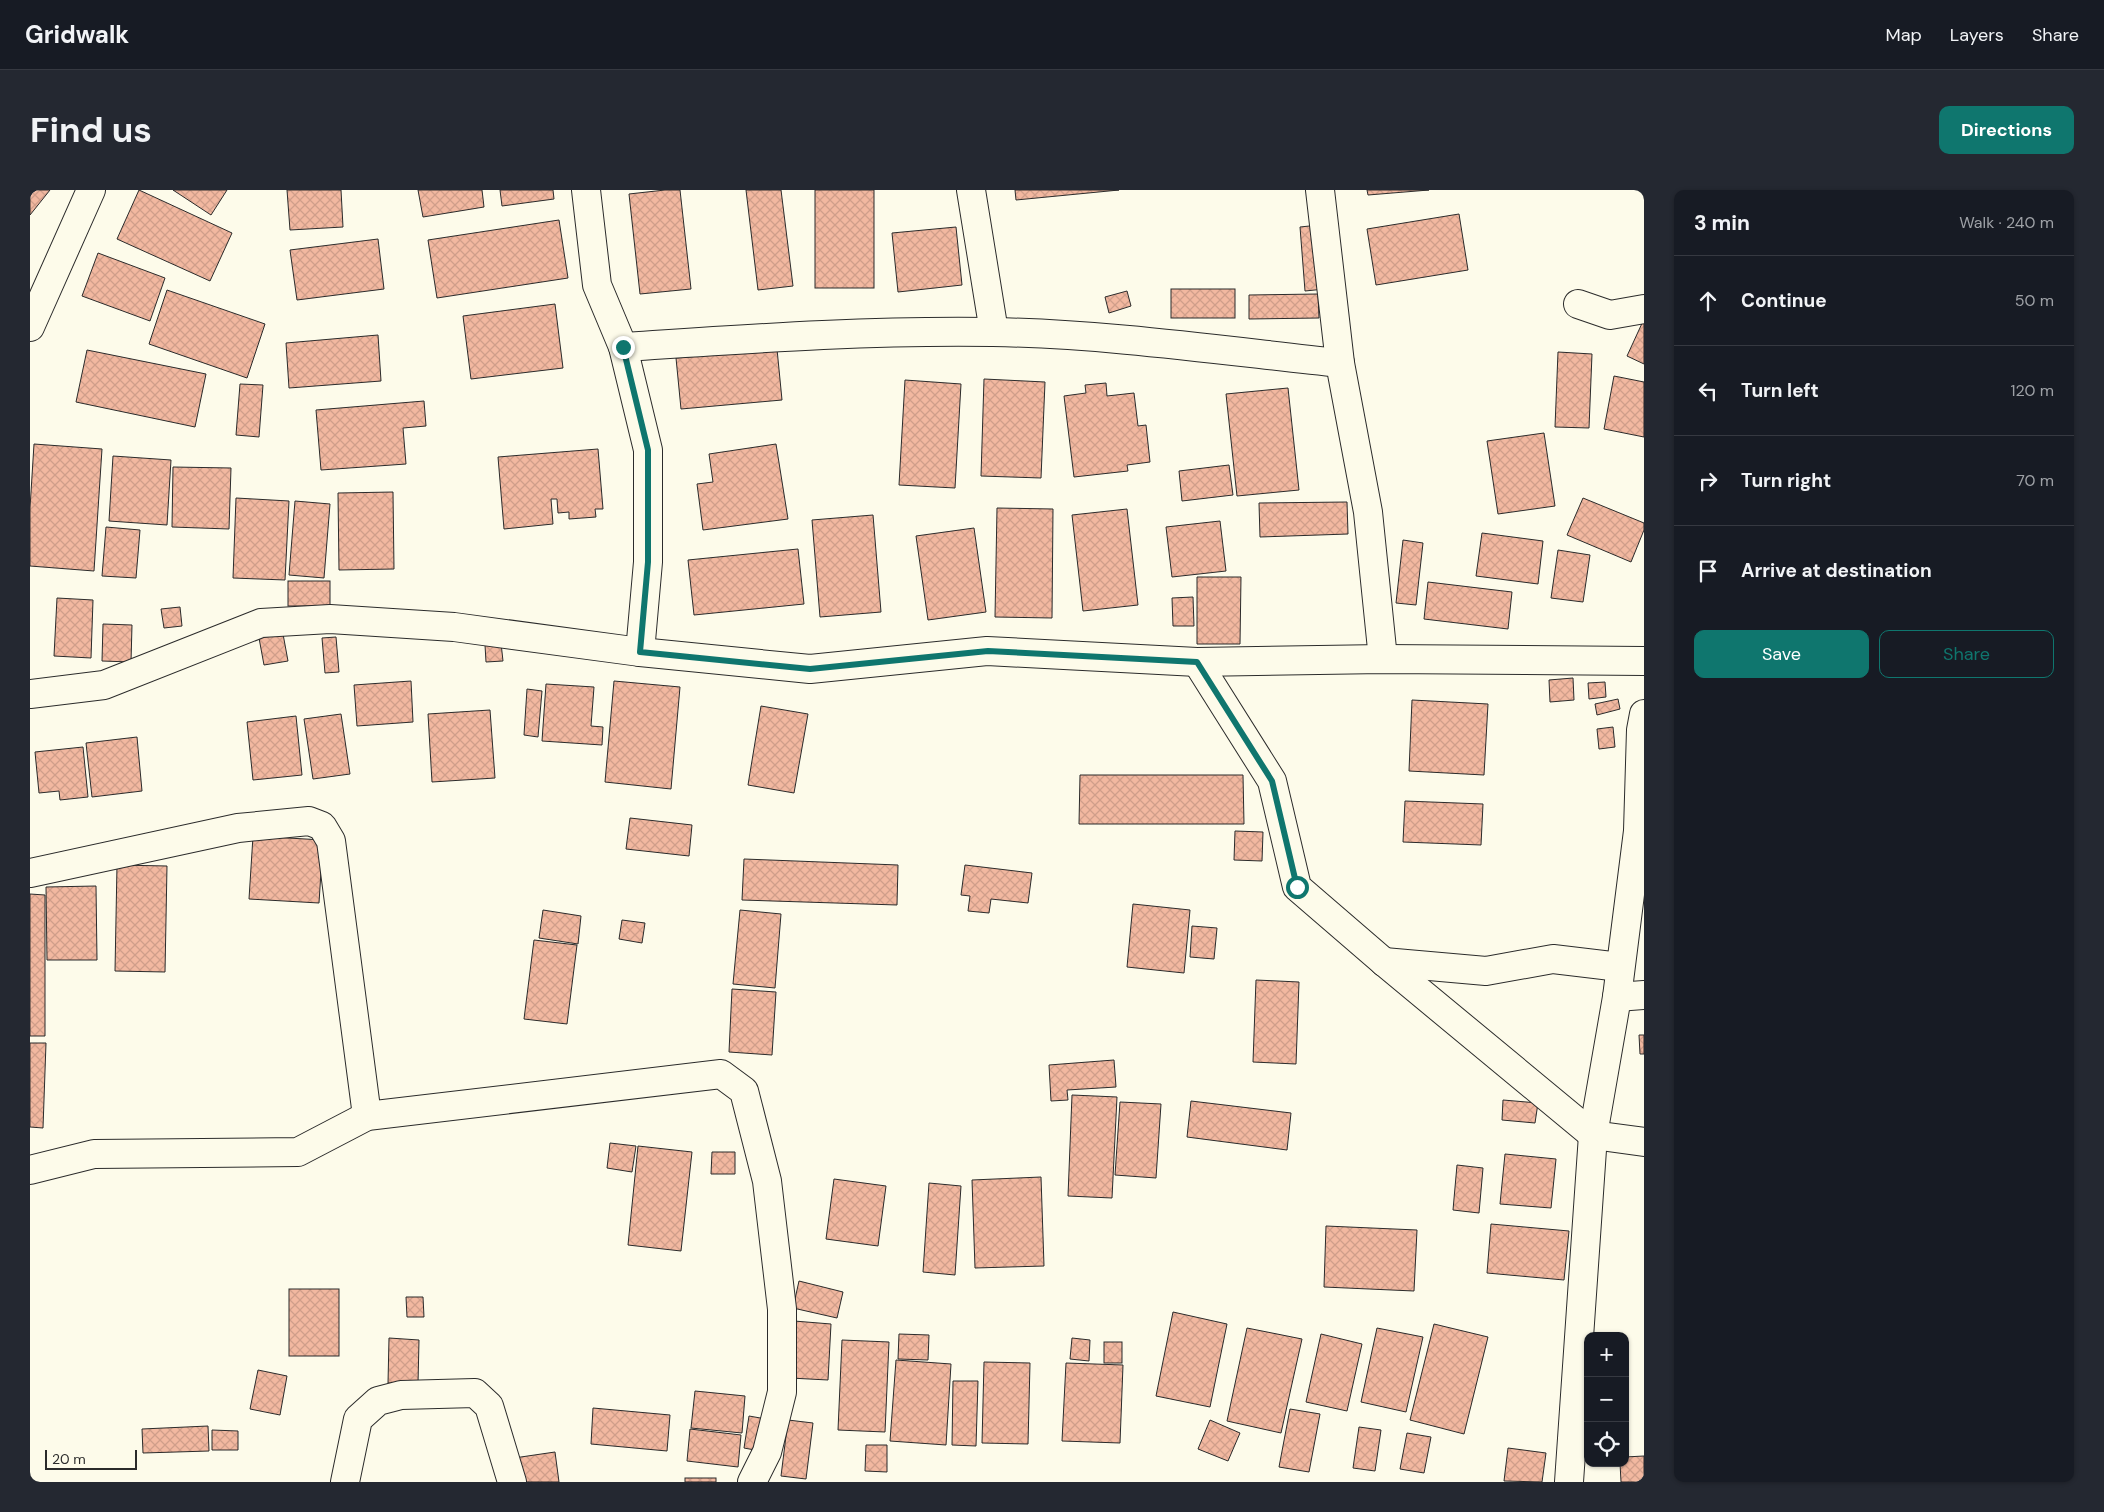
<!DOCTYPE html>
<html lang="en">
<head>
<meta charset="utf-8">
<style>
	:root { --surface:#171b24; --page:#242831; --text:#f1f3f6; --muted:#9ea1a6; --line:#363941; --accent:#0f766e }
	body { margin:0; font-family:"DM Sans",sans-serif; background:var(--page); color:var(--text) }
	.controls { position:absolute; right:15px; bottom:15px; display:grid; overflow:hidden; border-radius:10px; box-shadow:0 1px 4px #0004 }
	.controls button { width:45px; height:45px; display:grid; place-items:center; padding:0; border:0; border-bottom:1px solid var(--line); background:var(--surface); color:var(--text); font:25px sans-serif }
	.scale { position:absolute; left:15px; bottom:12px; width:92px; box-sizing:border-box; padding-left:5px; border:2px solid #2b2b2b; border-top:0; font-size:14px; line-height:18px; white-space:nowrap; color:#2b2b2b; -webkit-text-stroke:4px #fdfbea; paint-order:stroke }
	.stop { position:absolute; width:15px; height:15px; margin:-11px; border:4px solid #0f766e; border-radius:50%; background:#fff }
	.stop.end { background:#0f766e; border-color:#fff; box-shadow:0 1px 5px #0008 }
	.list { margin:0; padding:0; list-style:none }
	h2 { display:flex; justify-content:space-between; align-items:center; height:65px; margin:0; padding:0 20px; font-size:21px }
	h2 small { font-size:16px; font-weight:400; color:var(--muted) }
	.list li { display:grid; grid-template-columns:32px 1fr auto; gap:15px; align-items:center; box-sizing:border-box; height:90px; padding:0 20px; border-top:1px solid var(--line) }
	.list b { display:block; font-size:19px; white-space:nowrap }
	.list em { font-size:16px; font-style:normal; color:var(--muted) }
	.actions { display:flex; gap:10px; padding:15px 20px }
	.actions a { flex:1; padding:11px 0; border:1px solid var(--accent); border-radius:10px; text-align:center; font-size:18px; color:var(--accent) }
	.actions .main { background:var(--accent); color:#fff }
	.icon { flex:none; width:28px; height:28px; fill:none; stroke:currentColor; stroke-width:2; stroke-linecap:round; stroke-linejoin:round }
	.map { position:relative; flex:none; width:1614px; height:1292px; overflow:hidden; border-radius:10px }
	header { display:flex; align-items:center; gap:30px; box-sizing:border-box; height:70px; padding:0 25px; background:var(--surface); border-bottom:1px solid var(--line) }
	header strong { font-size:24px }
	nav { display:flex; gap:28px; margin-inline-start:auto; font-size:18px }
	.intro { display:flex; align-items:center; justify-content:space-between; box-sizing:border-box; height:120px; padding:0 30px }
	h1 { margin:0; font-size:35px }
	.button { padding:12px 22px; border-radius:10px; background:var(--accent); color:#fff; font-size:18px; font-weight:700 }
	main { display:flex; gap:30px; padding:0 30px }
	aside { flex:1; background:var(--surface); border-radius:10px; box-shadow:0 1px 4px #0004 }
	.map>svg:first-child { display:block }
	.building { fill:url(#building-cross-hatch); stroke:#2b2b2b }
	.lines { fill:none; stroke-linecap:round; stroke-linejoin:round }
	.minor-casing { stroke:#2b2b2b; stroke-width:30 }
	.minor { stroke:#fdfbea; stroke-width:28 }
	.route { stroke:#0f766e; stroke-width:6 }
</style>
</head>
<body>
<header>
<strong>Gridwalk</strong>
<nav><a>Map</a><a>Layers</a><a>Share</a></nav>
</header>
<div class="intro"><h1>Find us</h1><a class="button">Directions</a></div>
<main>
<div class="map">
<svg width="1614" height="1292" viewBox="0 0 1614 1292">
	<defs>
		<pattern id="building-cross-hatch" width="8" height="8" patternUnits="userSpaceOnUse" patternTransform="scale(1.25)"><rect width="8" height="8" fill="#f2b8a0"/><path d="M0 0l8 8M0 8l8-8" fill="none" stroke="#d09e8a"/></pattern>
	</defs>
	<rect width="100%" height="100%" fill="#fdfbea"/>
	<!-- building -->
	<g class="building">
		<path d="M0 0H20L0 25Z"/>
		<path d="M109 0 202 43 180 91 87 49Z"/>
		<path d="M143 0H197L181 25Z"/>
		<path d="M257 0H311L313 37 260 40Z"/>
		<path d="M388 0H452L454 17 393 27Z"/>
		<path d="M470 0H523L524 9 472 16Z"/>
		<path d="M635 0H650L661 99 610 104 599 4Z"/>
		<path d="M716 0H751L763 96 728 100Z"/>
		<rect x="785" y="0" width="59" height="98"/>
		<path d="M985 0H1089L986 10Z"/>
		<path d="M1337 0H1399L1338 5Z"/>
		<path d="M1429 24 1438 80 1346 95 1337 39Z"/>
		<path d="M529 30 538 88 407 108 398 50Z"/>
		<path d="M1289 35 1295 99 1275 101 1270 37Z"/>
		<path d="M926 37 932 95 868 102 862 43Z"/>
		<path d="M348 49 354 99 267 110 260 60Z"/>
		<path d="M68 63 135 88 120 131 52 106Z"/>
		<rect x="1141" y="99" width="64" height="29"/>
		<path d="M137 100 235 134 217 188 119 154Z"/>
		<path d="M1097 101 1101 116 1079 123 1075 107Z"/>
		<path d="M1288 104 1289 128 1219 129V105Z"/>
		<path d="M525 114 533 178 441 189 433 126Z"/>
		<path d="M1614 129V174L1597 166Z"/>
		<path d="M348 145 351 191 259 198 256 153Z"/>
		<path d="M747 159 752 210 651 219 646 168Z"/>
		<path d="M57 160 176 184 165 237 46 212Z"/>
		<path d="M1528 162 1562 164 1559 238 1525 237Z"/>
		<path d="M1584 186 1614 192V247L1574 239Z"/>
		<path d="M954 189 1015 192 1011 288 951 286Z"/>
		<path d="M875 190 931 194 925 298 869 295Z"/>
		<path d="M1076 193 1077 206 1104 203 1108 236 1116 235 1120 272 1097 275 1098 281 1044 287 1034 206 1056 203 1055 195Z"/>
		<path d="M210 194 233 195 229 247 206 245Z"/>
		<path d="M1258 198 1269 300 1207 306 1196 204Z"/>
		<path d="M394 211 396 236 373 238 376 274 291 280 286 220Z"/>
		<path d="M1514 243 1525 316 1468 324 1457 251Z"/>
		<path d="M4 254 72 259 64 381 0 376V318Z"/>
		<path d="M746 254 758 329 673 340 667 294 683 292 679 264Z"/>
		<path d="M568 259 573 319H565L566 327 539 329V322L528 323 527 309H521L523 334 474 339 468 267Z"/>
		<path d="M83 266 141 270 137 335 79 331Z"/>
		<path d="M1199 275 1203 305 1152 311 1149 281Z"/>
		<path d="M143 277 201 278 199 339 142 337Z"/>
		<path d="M363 302 364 379 309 380 308 303Z"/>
		<path d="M206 308 259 311 255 390 203 388Z"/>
		<path d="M1553 308 1614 333V340L1601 372 1537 345Z"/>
		<path d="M265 311 300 314 294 388 259 385Z"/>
		<path d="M1317 312 1318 344 1230 347 1229 313Z"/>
		<path d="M967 318 1023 319 1022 428 965 427Z"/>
		<path d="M1097 319 1108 415 1053 421 1042 325Z"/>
		<path d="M843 325 851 422 790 427 782 330Z"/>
		<path d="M1190 331 1196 381 1142 387 1136 337Z"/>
		<path d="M76 337 110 340 106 388 72 386Z"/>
		<path d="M944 338 956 422 898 430 886 346Z"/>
		<path d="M1452 343 1513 351 1508 394 1446 386Z"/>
		<path d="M1373 350 1393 353 1386 415 1366 413Z"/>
		<path d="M768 359 774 414 664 425 658 370Z"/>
		<path d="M1528 360 1560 365 1553 412 1521 408Z"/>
		<path d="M1167 387H1211L1210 454H1167Z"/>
		<rect x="258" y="391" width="42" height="25"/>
		<path d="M1398 392 1482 402 1478 439 1394 429Z"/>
		<path d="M1163 407 1164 436H1143L1142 408Z"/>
		<path d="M27 408 63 410 61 468 24 466Z"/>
		<path d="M150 417 152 436 134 438 131 419Z"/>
		<path d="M73 434 102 435 101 472 72 471Z"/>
		<path d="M253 444 258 471 234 475 229 448Z"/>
		<path d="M306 447 309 482 295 483 292 448Z"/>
		<path d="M471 453 473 471 456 472 455 455Z"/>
		<path d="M1543 488 1544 510 1520 512 1519 490Z"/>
		<path d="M381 491 383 532 327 536 324 495Z"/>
		<path d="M584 491 650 497 641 599 575 592Z"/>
		<path d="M1575 492 1576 507 1559 509 1558 493Z"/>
		<path d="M516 494 564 497 561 536 573 537 572 555 512 551Z"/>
		<path d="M497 499 512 501 508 547 494 545Z"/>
		<path d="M1588 509 1590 519 1567 525 1565 514Z"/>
		<path d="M1382 510 1458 514 1454 585 1379 581Z"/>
		<path d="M731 516 778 524 764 603 718 595Z"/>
		<path d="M460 520 465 588 402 592 398 524Z"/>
		<path d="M311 524 320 584 283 589 274 529Z"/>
		<path d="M266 526 272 585 223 590 217 532Z"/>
		<path d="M1583 537 1585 557 1569 559 1567 539Z"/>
		<path d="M107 547 112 601 62 607 56 553Z"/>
		<path d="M53 557 58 607 30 610 29 601 9 603 5 562Z"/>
		<path d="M1050 585H1213L1214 634H1049Z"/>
		<path d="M1375 611 1453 614 1451 655 1373 652Z"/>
		<path d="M600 628 662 635 659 666 596 659Z"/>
		<path d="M1205 641 1233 642 1232 671 1204 670Z"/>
		<path d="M223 646 293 650 289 713 219 709Z"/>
		<path d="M714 669 868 675 867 715 712 710Z"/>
		<path d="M87 675 137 676 135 782 85 781Z"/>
		<path d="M935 675 1002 683 998 713 961 709 959 723 938 721 940 706 931 705Z"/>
		<path d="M66 696 67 770H17L16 697Z"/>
		<path d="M0 704 15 705V846H0Z"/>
		<path d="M1103 714 1160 720 1154 783 1097 777Z"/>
		<path d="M513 720 551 726 548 754 509 748Z"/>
		<path d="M710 720 751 724 745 798 703 794Z"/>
		<path d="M592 730 615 733 612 753 589 749Z"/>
		<path d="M1162 736 1187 738 1184 769 1160 767Z"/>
		<path d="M504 750 547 755 537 834 494 829Z"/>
		<path d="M1226 790 1269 792 1266 874 1223 872Z"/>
		<path d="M702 799 746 802 742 865 699 862Z"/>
		<path d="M1609 845H1614V864H1610Z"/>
		<path d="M0 853H16L13 938 0 937Z"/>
		<path d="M1084 870 1086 897 1037 900 1038 910 1021 911 1019 875Z"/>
		<path d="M1042 905 1087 907 1082 1008 1038 1006Z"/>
		<path d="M1473 910 1508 913 1505 933 1472 930Z"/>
		<path d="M1161 911 1261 923 1257 960 1157 947Z"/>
		<path d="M1090 912 1131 914 1126 988 1085 985Z"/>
		<path d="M580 953 606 956 602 982 577 978Z"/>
		<path d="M608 956 662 962 651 1061 598 1055Z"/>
		<path d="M682 962H705V984H681Z"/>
		<path d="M1475 964 1526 969 1521 1018 1470 1014Z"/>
		<path d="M1427 975 1453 978 1449 1023 1423 1020Z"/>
		<path d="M1011 987 1014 1076 945 1078 942 990Z"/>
		<path d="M804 989 856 996 848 1056 796 1049Z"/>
		<path d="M899 993 931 996 925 1085 893 1082Z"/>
		<path d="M1461 1034 1539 1041 1534 1090 1457 1083Z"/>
		<path d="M1296 1036 1387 1040 1384 1101 1294 1097Z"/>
		<path d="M769 1091 813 1102 807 1128 763 1118Z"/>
		<rect x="259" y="1099" width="50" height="67"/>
		<path d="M376 1107H393L394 1127H377Z"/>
		<path d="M1143 1122 1197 1134 1180 1217 1126 1206Z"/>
		<path d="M764 1131 801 1134 798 1190 760 1188Z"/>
		<path d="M1404 1134 1458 1147 1434 1244 1380 1230Z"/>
		<path d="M1217 1138 1272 1149 1251 1243 1197 1231Z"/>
		<path d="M1347 1138 1393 1147 1376 1222 1331 1212Z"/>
		<path d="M869 1144 899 1145 898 1170 868 1169Z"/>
		<path d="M1291 1144 1332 1154 1317 1221 1276 1212Z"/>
		<path d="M359 1148 389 1150 388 1194 358 1193Z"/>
		<path d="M1042 1148 1060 1150 1059 1171 1040 1169Z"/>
		<path d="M812 1150 859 1152 855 1242 808 1240Z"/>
		<rect x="1074" y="1152" width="18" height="21"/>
		<path d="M866 1170 921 1174 916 1255 860 1251Z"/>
		<path d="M954 1172 1000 1173 998 1254 952 1253Z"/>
		<path d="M1036 1173 1093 1175 1090 1253 1032 1251Z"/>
		<path d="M228 1180 257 1186 250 1225 220 1219Z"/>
		<path d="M923 1191H948L946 1256 922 1255Z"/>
		<path d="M665 1201 715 1206 712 1243 661 1238Z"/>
		<path d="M563 1218 640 1225 637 1261 561 1254Z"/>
		<path d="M1260 1219 1290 1224 1279 1282 1249 1277Z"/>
		<path d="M719 1226 736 1229 730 1261 714 1258Z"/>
		<path d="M758 1230 783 1233 776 1289 751 1286Z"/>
		<path d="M1180 1230 1210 1243 1198 1271 1168 1259Z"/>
		<path d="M178 1236 179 1261 113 1263 112 1239Z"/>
		<path d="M1329 1237 1351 1240 1345 1281 1323 1278Z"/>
		<path d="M660 1239 711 1245 708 1277 657 1271Z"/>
		<path d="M182 1240 208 1241V1260H182Z"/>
		<path d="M1377 1243 1401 1247 1394 1283 1370 1279Z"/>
		<path d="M836 1255H857V1282L835 1281Z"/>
		<path d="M1478 1258 1516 1263 1512 1292 1474 1291Z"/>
		<path d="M525 1262 529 1292H487L484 1268Z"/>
		<path d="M1614 1266V1292H1591L1590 1273H1595V1267Z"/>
		<rect x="655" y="1288" width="31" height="4"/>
	</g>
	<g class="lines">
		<defs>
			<g id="minor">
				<path d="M556 0 567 95 593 157 618 260V372L610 462"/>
				<path d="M941 0 964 142"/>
				<path d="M1290 0 1310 173 1338 322 1353 469"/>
				<path d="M1548 114 1580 125 1614 119"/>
				<path d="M0 137 61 0"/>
				<path d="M593 157C716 149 839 140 963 142 1078 144 1196 161 1310 173"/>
				<path d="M1167 472 1242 591 1267 697 1354 772 1563 945 1614 952"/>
				<path d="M0 504 74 495 231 433 300 429 424 437 610 462 780 479 957 461 1167 472 1353 469 1614 471"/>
				<path d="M0 683 208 638 279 631 292 636 301 651 337 926"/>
				<path d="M1354 772 1456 781 1523 769 1590 777"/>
				<path d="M1587 807 1614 805"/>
				<path d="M0 980 64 964 268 962 337 926 691 884 714 901 737 991 752 1119V1202L737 1262 722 1292"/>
				<path d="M315 1292 328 1229 348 1211 371 1205 445 1203 459 1216 482 1292"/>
				<path d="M1539 1292 1563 945 1587 807 1608 641 1611 540 1614 524"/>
			</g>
		</defs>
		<!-- minor casing -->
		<use href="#minor" class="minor-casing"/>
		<!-- minor -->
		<use href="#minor" class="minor"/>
	</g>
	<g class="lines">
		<!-- route -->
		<path class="route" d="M593 157 618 260V372L610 462 780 479 958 461 1167 472 1242 591 1267 697"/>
	</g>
</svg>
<div class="controls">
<button>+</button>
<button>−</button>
<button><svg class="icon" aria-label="locate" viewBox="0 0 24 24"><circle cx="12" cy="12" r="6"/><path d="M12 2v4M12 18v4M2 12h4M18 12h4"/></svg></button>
</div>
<div class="scale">20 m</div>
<div class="stop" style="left:1267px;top:697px"></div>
<div class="stop end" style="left:593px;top:157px"></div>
</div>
<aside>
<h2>3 min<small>Walk · 240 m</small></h2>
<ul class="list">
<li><svg class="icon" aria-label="ahead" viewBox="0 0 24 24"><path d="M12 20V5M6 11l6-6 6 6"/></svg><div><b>Continue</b></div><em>50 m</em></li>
<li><svg class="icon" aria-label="left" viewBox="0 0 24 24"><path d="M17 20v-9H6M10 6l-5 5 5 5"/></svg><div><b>Turn left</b></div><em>120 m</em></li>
<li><svg class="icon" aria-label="right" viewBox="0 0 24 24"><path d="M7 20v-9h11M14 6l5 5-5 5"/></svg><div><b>Turn right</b></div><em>70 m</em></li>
<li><svg class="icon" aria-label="arrive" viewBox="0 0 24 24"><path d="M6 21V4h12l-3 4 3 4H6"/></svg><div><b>Arrive at destination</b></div></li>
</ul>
<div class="actions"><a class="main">Save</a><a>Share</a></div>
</aside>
</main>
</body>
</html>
